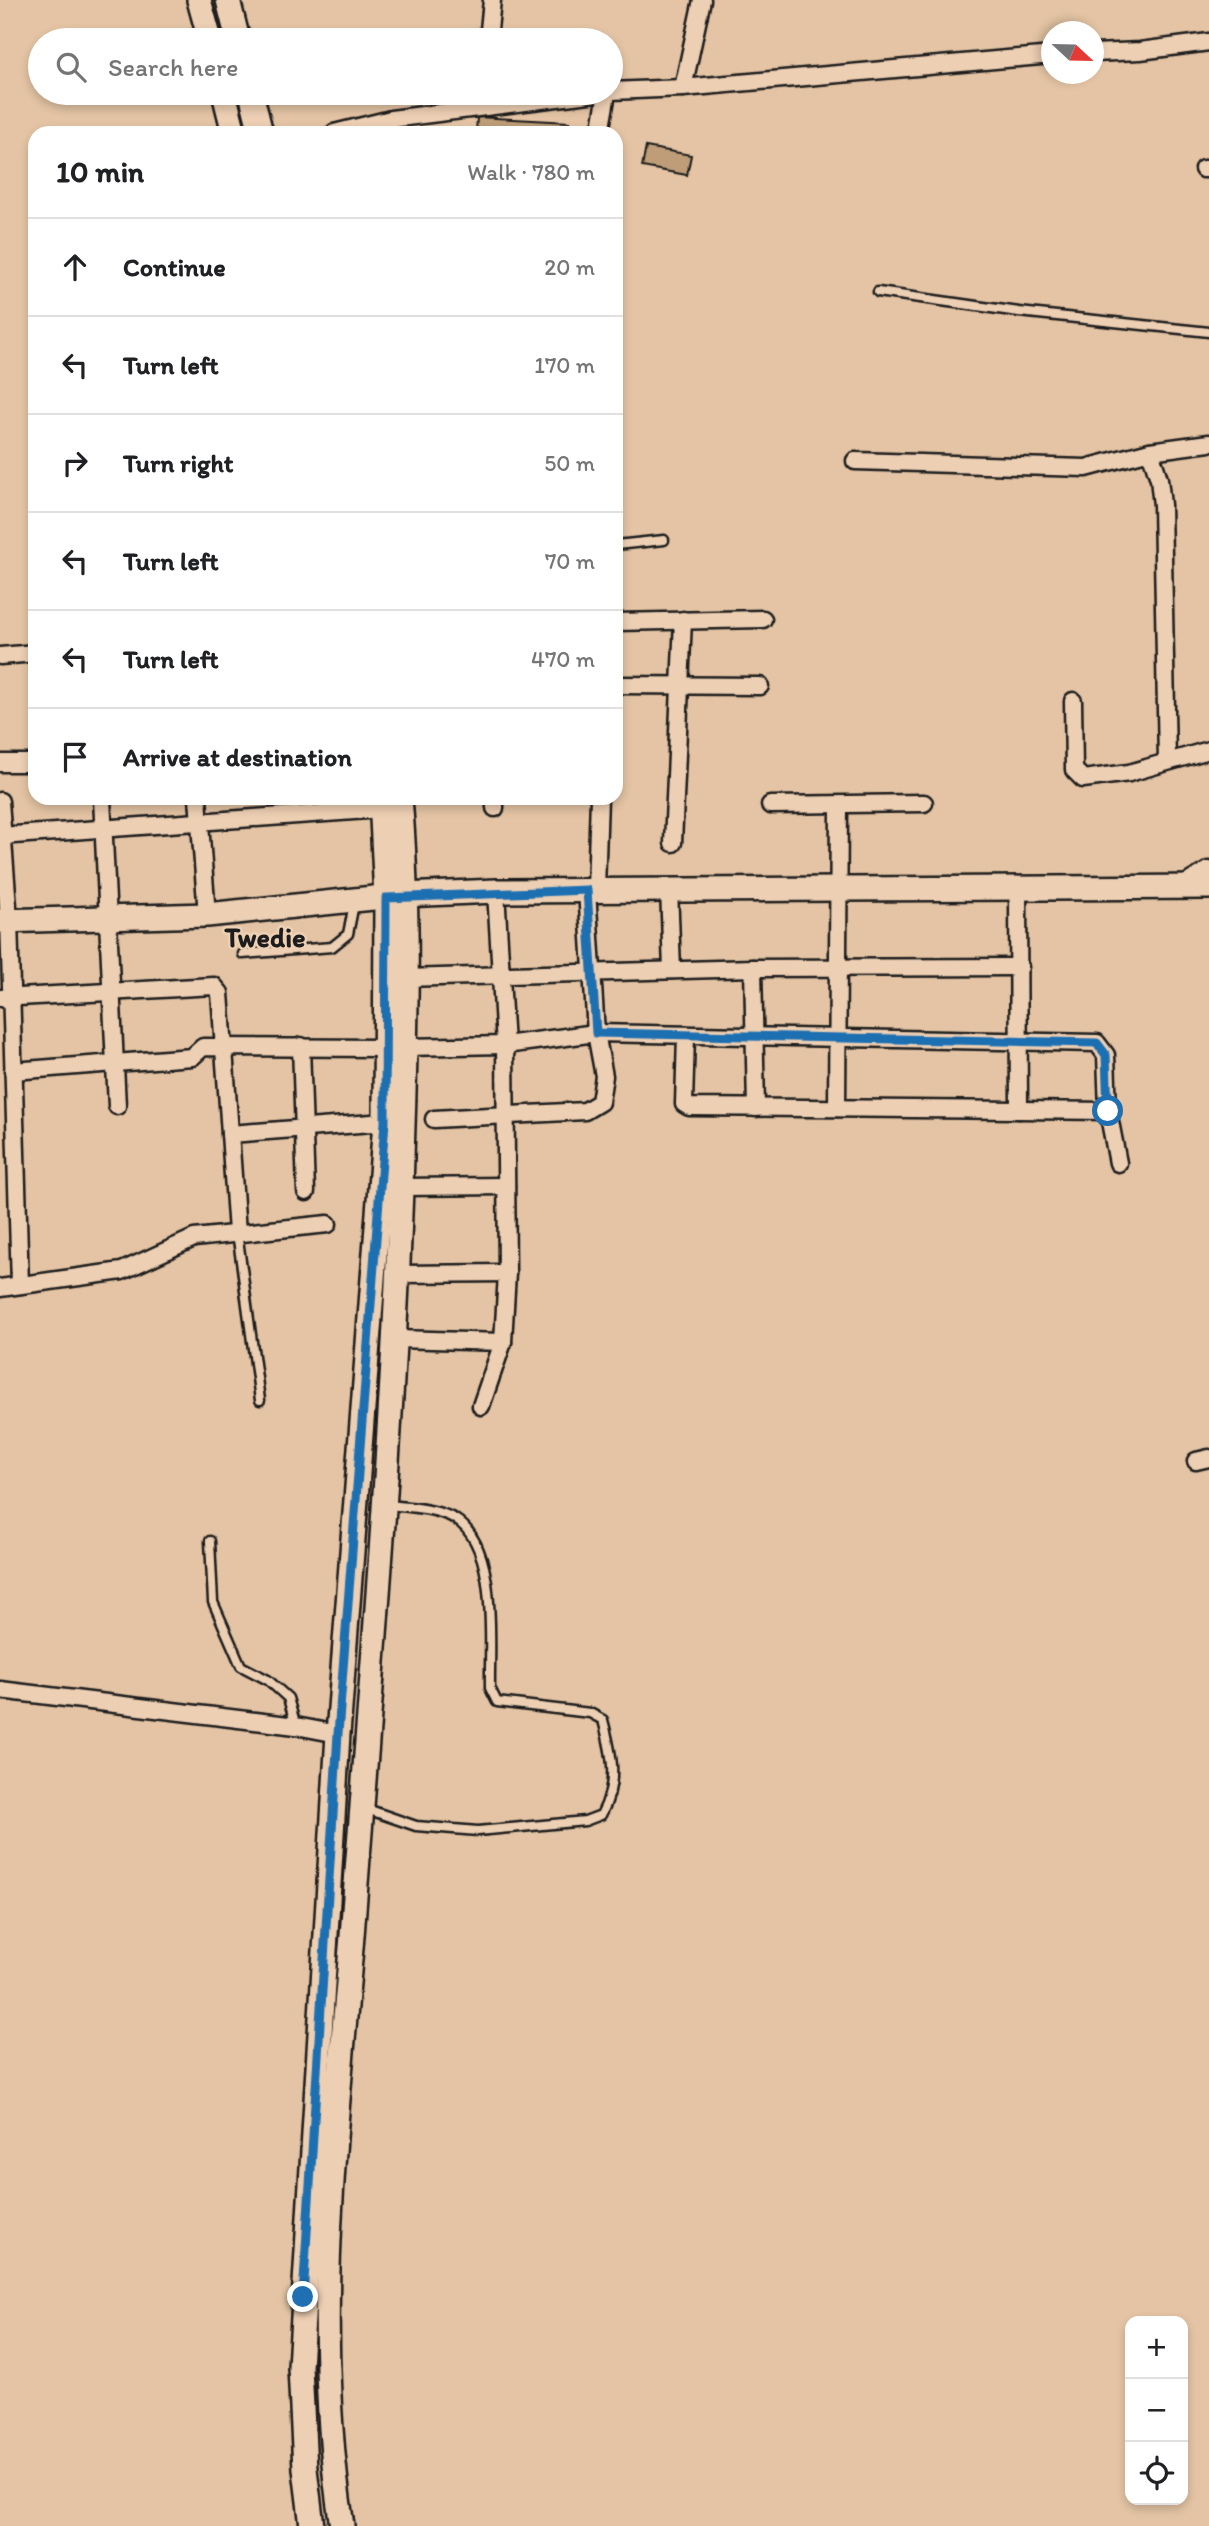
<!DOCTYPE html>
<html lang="en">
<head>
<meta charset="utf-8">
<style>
	:root { --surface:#fff; --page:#f6f6f6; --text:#202124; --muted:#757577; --line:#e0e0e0 }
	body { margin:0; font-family:Itim,sans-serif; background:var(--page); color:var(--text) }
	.controls { position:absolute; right:21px; bottom:21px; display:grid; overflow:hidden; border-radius:14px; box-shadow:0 4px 10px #0003 }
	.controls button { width:63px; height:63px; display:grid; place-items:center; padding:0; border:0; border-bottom:2px solid var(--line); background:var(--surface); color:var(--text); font:35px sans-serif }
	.compass { position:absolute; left:1041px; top:21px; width:63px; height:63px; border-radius:50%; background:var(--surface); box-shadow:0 4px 10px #0003; rotate:112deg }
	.stop { position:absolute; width:21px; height:21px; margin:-16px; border:5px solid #1f6fb2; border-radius:50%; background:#fff }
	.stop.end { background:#1f6fb2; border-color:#fff; box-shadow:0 2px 7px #0008 }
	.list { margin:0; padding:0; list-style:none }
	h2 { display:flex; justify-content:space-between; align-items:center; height:91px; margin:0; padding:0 28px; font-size:30px }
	h2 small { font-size:23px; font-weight:400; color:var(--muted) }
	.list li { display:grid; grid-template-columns:46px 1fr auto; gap:21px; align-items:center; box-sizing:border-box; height:98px; padding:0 28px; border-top:2px solid var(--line) }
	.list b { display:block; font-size:26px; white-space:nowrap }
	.list em { font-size:23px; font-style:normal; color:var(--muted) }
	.icon { flex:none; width:38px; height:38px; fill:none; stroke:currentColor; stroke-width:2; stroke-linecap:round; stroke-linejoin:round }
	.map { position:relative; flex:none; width:1209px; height:2526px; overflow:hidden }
	.search { position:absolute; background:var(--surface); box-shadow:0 4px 10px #0003; left:28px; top:28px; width:595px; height:77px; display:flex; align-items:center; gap:18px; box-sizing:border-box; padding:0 24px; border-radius:38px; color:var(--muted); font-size:26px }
	.panel { position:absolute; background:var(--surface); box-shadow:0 4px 10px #0003; left:28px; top:126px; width:595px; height:679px; border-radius:21px }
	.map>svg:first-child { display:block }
	.building { fill:#be9d78; stroke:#1c1c1c; stroke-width:2 }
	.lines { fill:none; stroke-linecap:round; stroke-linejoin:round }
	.lane-casing { stroke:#1c1c1c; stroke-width:13 }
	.street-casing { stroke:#1c1c1c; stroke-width:21 }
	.secondary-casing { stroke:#1c1c1c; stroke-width:28 }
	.lane { stroke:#edcfb3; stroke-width:8 }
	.street { stroke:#edcfb3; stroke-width:16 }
	.secondary { stroke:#edcfb3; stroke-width:23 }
	.route { stroke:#1f6fb2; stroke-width:9 }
	.labels { text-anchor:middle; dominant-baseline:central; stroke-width:5; stroke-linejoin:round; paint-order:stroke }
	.quarter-label { font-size:28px; font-weight:bold; fill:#1c1c1c; stroke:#edcfb3 }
</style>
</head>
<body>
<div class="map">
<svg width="1209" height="2526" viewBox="0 0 1209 2526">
	<rect width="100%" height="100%" fill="#e4c4a4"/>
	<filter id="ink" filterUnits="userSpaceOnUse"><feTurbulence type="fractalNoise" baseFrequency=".0143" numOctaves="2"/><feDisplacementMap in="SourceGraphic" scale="14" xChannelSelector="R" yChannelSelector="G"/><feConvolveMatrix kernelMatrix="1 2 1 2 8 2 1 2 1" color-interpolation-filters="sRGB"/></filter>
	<g filter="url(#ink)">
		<!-- building -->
		<g class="building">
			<path d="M477 117 569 122 568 133H476Z"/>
			<path d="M646 147 691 155 687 175 642 167Z"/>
		</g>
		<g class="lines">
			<defs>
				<g id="lane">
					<path d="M878 292 1019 312 1209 332"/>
					<path d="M616 545 664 540"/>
					<path d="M243 954 332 947 348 934 354 904"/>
					<path d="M237 1232 260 1400"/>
					<path d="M210 1541 213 1602 241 1666 268 1680 288 1698 296 1726"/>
					<path d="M364 1808 416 1826 478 1831 585 1821 601 1815C619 1782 612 1754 603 1720L590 1713 497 1702 490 1688C489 1642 499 1546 455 1519 436 1508 408 1507 387 1505"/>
				</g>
				<g id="street">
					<path d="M488 40 492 0"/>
					<path d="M1094 53 1140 51 1209 42"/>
					<path d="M683 88 702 0"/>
					<path d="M611 91 683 88 1052 55"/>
					<path d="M334 133 391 119 597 93"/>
					<path d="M600 133 607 93"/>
					<path d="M1203 169H1209"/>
					<path d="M1150 451 1159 479 1162 505 1167 761"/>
					<path d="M855 461 1086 468 1150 451 1209 443"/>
					<path d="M616 622 763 619"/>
					<path d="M0 656 35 653"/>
					<path d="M616 685 760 686"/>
					<path d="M1073 701 1074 770 1083 779 1129 773 1209 750"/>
					<path d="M0 763H35"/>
					<path d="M102 798 117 1106"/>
					<path d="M198 798 207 915"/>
					<path d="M0 801 9 920 20 1285"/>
					<path d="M770 805 924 803"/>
					<path d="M495 808V798"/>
					<path d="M0 836 382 809"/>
					<path d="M673 843 683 620"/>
					<path d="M1182 886 1209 870"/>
					<path d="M669 888 672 970"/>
					<path d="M596 889 599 798"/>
					<path d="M753 968 756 1108"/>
					<path d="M404 978 753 968 1020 967"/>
					<path d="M1 998 214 986 220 993 237 1232"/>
					<path d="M686 1035 684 1104 689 1107 1019 1110 1018 889"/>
					<path d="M301 1046 306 1192"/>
					<path d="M405 1047 505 1045 596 1033 1097 1043 1106 1055 1108 1111 1118 1163"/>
					<path d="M13 1071 192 1057 203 1047 385 1048"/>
					<path d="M837 1108 839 805"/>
					<path d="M1019 1110 1108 1111"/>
					<path d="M434 1119 585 1111 600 1102 604 1076 596 1033 587 890"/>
					<path d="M230 1134 385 1122"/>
					<path d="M401 1187 506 1186"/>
					<path d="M398 1274 507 1273"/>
					<path d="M0 1288 122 1271 194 1238 328 1224"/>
					<path d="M396 1339 503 1342"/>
					<path d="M481 1406 503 1342 507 1273 505 1045 496 891"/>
					<path d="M1196 1461 1209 1458"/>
					<path d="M0 1690 296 1726 338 1734"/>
				</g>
				<g id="secondary">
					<path d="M199 0 210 40"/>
					<path d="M228 0 238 40"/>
					<path d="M224 93 234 133"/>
					<path d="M251 93 261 133"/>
					<path d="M0 921 207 915 403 895 496 891 1209 887"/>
					<path d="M312 2526 305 2469 300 2367 338 1734 385 1122 386 898 381 798"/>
					<path d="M342 2526C311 2331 336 2131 352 1936 371 1687 392 1439 401 1189 405 1060 411 927 400 798"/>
				</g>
			</defs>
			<!-- lane casing -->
			<use href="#lane" class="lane-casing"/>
			<!-- street casing -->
			<use href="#street" class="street-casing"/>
			<!-- secondary casing -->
			<use href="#secondary" class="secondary-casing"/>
			<!-- lane -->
			<use href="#lane" class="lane"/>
			<!-- street -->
			<use href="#street" class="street"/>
			<!-- secondary -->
			<use href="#secondary" class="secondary"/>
		</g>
	</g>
	<g class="lines" filter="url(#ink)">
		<!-- route -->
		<path class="route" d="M303 2297 338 1734 385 1122 386 898 587 890 596 1033 1097 1043 1106 1055 1108 1111"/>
	</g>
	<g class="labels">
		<!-- quarter labels -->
		<g class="quarter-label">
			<text x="265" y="937">Twedie</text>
		</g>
	</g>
</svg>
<div class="controls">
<button>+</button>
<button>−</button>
<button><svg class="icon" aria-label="locate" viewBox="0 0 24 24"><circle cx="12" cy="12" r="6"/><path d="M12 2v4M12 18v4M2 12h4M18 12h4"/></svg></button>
</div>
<svg class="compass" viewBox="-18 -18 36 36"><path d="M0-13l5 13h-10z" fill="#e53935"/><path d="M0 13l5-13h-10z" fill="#757577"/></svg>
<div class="stop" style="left:1108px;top:1111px"></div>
<div class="stop end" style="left:303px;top:2297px"></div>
<div class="search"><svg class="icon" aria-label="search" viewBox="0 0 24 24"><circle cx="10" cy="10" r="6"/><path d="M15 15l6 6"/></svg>Search here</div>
<section class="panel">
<h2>10 min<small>Walk · 780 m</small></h2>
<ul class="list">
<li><svg class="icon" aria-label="ahead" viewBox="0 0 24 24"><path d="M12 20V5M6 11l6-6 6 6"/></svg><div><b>Continue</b></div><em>20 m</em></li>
<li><svg class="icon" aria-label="left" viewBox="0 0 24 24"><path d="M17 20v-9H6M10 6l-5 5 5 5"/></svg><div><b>Turn left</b></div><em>170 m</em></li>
<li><svg class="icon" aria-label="right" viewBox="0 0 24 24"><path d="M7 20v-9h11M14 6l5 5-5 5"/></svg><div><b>Turn right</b></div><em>50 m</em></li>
<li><svg class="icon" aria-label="left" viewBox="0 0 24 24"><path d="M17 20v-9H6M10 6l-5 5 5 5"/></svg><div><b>Turn left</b></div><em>70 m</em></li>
<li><svg class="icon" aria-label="left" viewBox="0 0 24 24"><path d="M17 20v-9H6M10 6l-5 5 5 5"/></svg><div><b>Turn left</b></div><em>470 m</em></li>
<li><svg class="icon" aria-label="arrive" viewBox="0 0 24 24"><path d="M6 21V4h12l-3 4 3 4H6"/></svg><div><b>Arrive at destination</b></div></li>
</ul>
</section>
</div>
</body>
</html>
